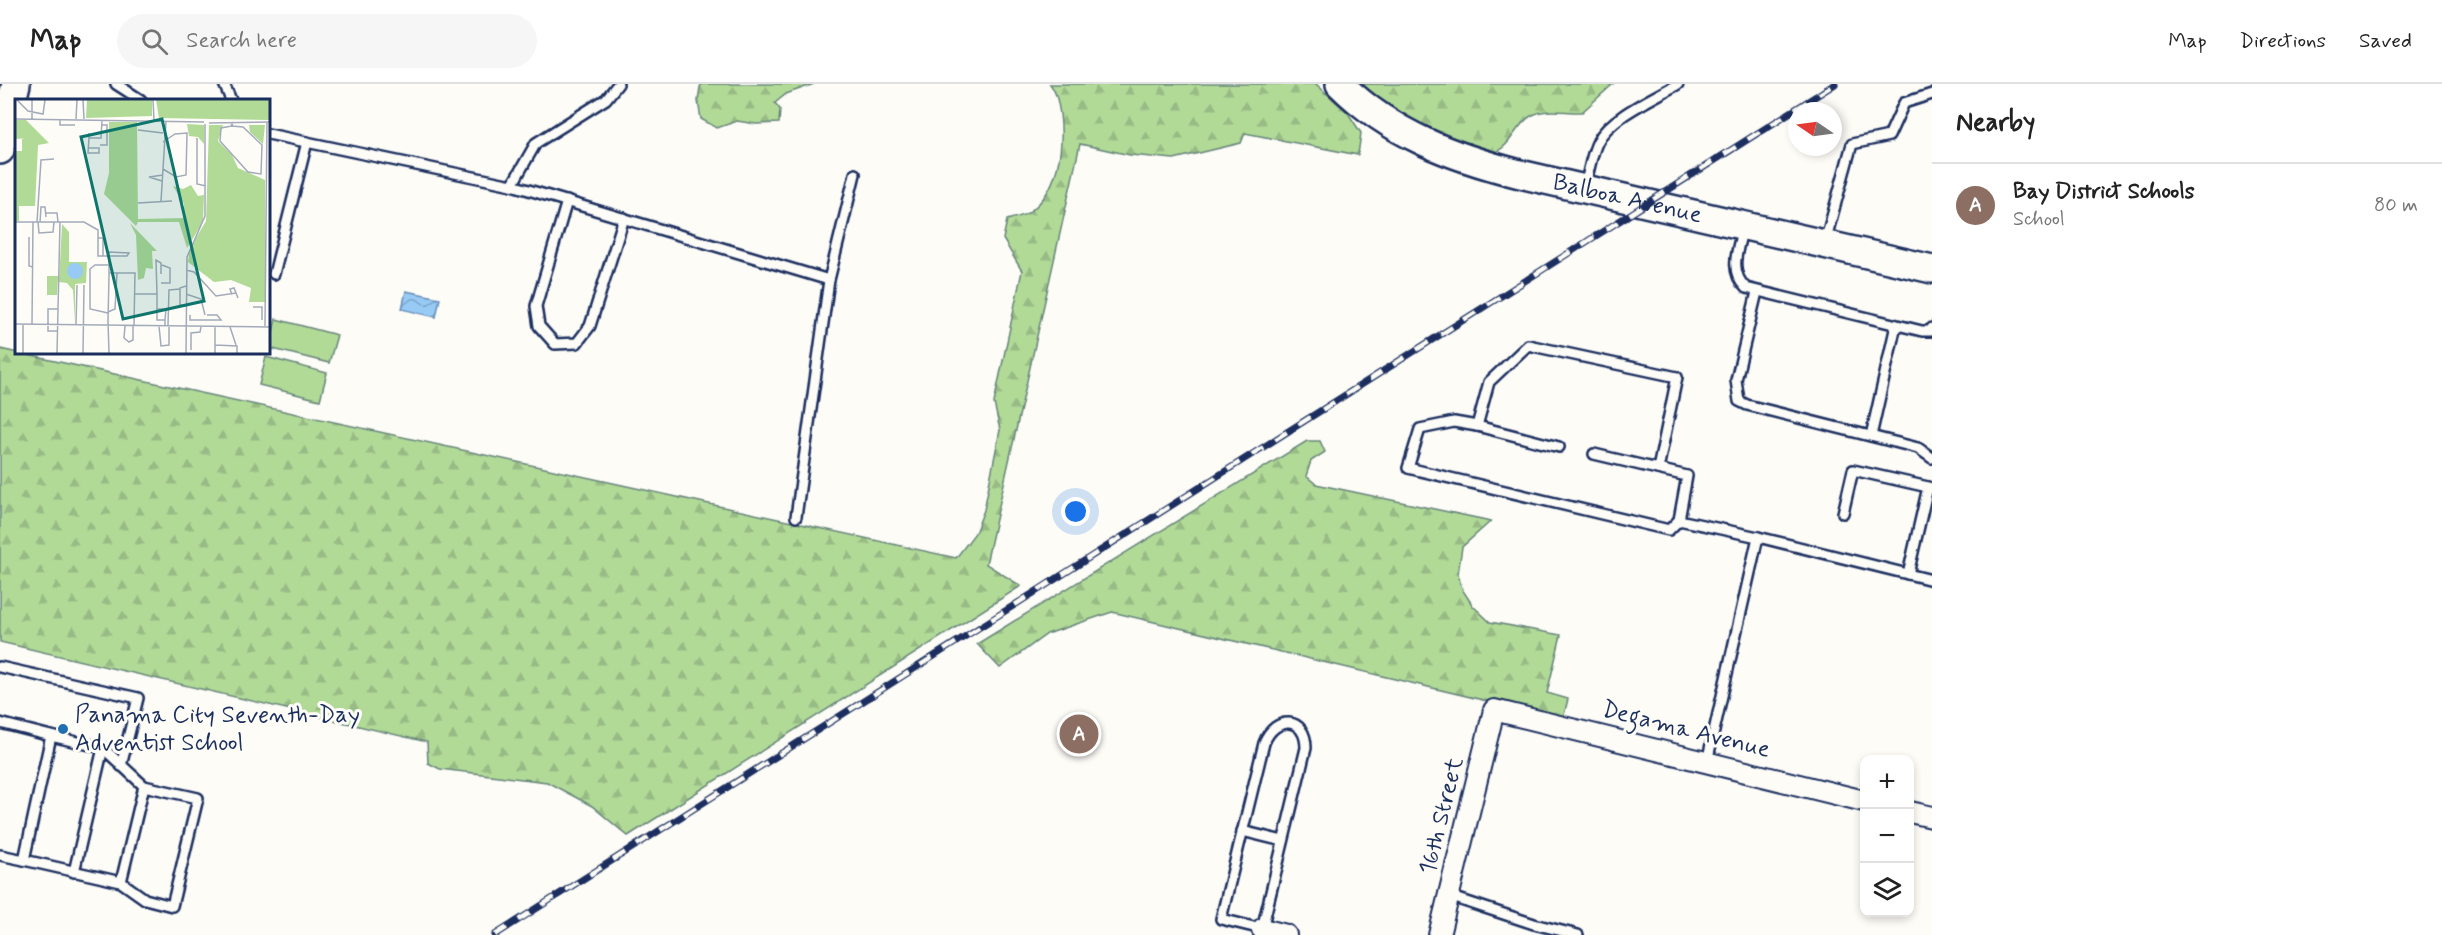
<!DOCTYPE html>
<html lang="en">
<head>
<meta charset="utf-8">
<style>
	:root { --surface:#fff; --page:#f6f6f6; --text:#222; --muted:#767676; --line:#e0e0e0; --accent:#1f6fb2 }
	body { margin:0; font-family:Mynerve,sans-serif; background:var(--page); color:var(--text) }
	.controls { position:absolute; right:18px; bottom:18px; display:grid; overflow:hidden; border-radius:12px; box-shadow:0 3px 9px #0003 }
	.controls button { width:54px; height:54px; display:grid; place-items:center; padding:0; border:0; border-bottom:2px solid var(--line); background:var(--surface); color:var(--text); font:30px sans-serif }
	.compass { position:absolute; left:1788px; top:18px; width:54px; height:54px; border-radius:50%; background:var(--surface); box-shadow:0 3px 9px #0003; rotate:283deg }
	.you { position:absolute; left:1076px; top:428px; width:21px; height:21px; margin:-15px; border:4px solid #fff; border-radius:50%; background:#1a73e8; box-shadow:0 0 0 9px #1a73e833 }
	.badge { display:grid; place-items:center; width:39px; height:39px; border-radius:50%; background:var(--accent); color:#fff; font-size:20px; font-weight:700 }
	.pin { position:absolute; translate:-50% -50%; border:3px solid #fff; box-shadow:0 2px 6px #0006 }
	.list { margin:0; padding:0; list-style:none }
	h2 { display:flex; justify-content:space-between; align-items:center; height:78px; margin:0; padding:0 24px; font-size:26px }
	h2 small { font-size:20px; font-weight:400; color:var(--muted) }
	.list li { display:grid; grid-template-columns:39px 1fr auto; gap:18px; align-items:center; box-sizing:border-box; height:84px; padding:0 24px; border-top:2px solid var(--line) }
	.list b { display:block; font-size:22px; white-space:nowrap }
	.list p { margin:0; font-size:20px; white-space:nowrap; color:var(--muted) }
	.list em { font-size:20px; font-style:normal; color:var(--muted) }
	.icon { flex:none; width:33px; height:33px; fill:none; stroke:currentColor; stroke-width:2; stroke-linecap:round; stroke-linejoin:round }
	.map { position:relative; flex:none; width:1932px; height:851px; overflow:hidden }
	header { display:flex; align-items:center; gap:36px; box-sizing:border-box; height:84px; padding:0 30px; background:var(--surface); border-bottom:2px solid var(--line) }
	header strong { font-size:28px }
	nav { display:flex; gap:33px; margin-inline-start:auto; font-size:21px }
	.search { width:420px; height:54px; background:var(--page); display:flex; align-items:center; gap:15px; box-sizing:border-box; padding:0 21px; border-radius:33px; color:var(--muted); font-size:22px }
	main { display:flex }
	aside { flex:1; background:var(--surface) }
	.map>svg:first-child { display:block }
	.green { fill:#b1da97; stroke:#66847a; stroke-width:1.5 }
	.forest { fill:url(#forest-firs); stroke:#66847a; stroke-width:1.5 }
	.water { fill:url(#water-waves); stroke:#658cb8; stroke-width:1.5 }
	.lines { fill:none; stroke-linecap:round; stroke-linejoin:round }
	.lane-casing { stroke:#1b2f5e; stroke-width:14 }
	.street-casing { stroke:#1b2f5e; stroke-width:24 }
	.secondary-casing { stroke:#1b2f5e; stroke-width:32 }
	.lane { stroke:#fdfcf7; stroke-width:9 }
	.street { stroke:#fdfcf7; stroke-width:20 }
	.secondary { stroke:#fdfcf7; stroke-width:27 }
	.rail-casing { stroke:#1b2f5e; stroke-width:7 }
	.rail { stroke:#fdfcf7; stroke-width:4.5; stroke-dasharray:14; stroke-linecap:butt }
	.poi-dot { fill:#1f6fb2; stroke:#fdfcf7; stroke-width:2 }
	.labels { text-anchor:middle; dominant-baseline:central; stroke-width:6; stroke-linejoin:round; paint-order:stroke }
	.street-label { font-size:24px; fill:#1b2f5e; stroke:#fdfcf7 }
	.poi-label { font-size:24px; fill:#1b2f5e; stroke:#fdfcf7; text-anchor:start }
	.inset-road { fill:none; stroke:#a3aaba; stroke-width:1.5 }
	.view { fill:#0f766e; fill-opacity:0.15; stroke:#0f766e; stroke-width:3 }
	.inset-edge { fill:none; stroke:#1b2f5e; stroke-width:3 }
</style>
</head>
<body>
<header>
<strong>Map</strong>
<div class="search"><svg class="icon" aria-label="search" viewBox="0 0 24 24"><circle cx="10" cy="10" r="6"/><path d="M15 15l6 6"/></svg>Search here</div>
<nav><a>Map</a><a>Directions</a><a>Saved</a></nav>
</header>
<main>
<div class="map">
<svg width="1932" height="851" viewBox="0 0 1932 851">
	<defs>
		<pattern id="forest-firs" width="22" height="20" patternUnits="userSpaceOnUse" patternTransform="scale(1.5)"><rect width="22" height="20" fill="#b1da97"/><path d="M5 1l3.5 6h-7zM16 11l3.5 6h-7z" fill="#98bb85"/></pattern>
		<pattern id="water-waves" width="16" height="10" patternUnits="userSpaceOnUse" patternTransform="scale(1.5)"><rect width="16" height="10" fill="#97caf4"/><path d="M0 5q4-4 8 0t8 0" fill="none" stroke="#7aa4c9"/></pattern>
	</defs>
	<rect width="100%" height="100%" fill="#fdfcf7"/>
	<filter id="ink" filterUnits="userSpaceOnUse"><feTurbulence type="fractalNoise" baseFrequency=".0167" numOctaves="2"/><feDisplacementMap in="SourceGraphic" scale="12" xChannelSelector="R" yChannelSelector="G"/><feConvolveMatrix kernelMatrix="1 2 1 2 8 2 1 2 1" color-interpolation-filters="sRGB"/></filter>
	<g filter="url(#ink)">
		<!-- green -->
		<g class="green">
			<path d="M276 235 337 251 329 279 269 264Z"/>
			<path d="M266 273 327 289 320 316 259 301Z"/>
		</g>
		<!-- forest -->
		<g class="forest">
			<path d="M702 0H814L786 10 775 19 780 25 779 39 756 40 737 37 717 44 701 35 698 17 700 3Z"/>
			<path d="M1050 0H1316L1348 29 1361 49 1358 71 1245 49 1241 59 1174 75 1130 71 1080 60 986 480 1021 502 628 752 592 722 547 698 440 685 428 679 427 658 0 558V265L956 474 975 449 984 426 1000 346 994 319 1022 187 1003 155 1007 136C1014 134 1024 132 1029 128 1059 107 1064 63 1060 30 1058 20 1057 8 1050 0Z"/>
			<path d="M1356 0H1613L1582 28C1566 29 1545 23 1531 32 1513 42 1511 68 1487 70L1410 39Z"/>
			<path d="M1307 357H1320L1325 368 1311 377 1306 392 1316 400 1491 437 1462 463 1458 490 1462 505 1473 522 1490 538 1561 551 1547 609 1568 615 1563 635 1112 528 1047 550 1000 584 977 560Z"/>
		</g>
		<!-- water -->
		<path class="water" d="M406 207 440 214 436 233 402 225Z"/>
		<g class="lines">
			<defs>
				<g id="lane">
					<path d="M116 0 141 16"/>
					<path d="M224 0 231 16"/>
					<path d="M268 50 512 101 829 196"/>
					<path d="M512 101 536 59 606 15 618 0"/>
					<path d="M1585 102C1589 88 1591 70 1598 57 1610 33 1654 14 1678 0"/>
					<path d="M567 117 536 222 539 242 555 260 577 259 590 242 624 134"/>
					<path d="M1743 143C1738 165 1728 187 1746 204L1922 247H1931L1932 244"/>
					<path d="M1825 158 1852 60 1889 52 1904 19 1932 10"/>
					<path d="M274 190 307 58"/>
					<path d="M1757 208 1736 296 1739 317 1747 321 1918 364 1932 374"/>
					<path d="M1477 342 1489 298 1528 261 1677 293 1658 385"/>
					<path d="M1871 352 1896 241"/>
					<path d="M1559 363 1477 342 1454 338 1420 345 1408 384 1669 446 1679 436 1758 453"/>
					<path d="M1594 370 1687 392 1679 436"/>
					<path d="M1843 429 1853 386 1928 403"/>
					<path d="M796 433 829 196 855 90"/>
					<path d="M1908 490 1928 403 1932 404"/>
					<path d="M0 583 138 614 121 682"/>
					<path d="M0 639 51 652 24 776 0 771"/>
					<path d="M51 652 103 664 74 788"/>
					<path d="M103 664 144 702"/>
					<path d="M1707 678 1758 453 1932 496"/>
					<path d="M1242 747 1283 757"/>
					<path d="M24 776 121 798 145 815 172 822 198 714 144 702 121 798"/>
					<path d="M1449 812 1534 840 1578 851"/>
					<path d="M1262 846V845L1306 664C1306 632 1275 631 1264 659L1221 835 1262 845"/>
				</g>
				<g id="street">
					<path d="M1910 728 1932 733"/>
					<path d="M1262 845 1286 851"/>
					<path d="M1439 851 1494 626 1864 717"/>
				</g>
				<g id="secondary">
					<path id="s1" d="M1340 0C1390 50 1453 73 1520 90L1932 185"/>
					<path d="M0 66 16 0"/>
				</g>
			</defs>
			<!-- lane casing -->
			<use href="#lane" class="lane-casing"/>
			<!-- street casing -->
			<use href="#street" class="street-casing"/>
			<!-- secondary casing -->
			<use href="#secondary" class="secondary-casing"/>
			<!-- lane -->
			<use href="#lane" class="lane"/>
			<!-- street -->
			<use href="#street" class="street"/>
			<!-- secondary -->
			<use href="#secondary" class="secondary"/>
			<defs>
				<path id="rail" d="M495 851 1835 0"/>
			</defs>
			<!-- rail casing -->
			<use href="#rail" class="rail-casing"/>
			<!-- rail -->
			<use href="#rail" class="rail"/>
		</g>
	</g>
	<!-- markers -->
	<circle class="poi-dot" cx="63" cy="645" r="6"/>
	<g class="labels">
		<!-- street labels -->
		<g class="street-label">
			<text stroke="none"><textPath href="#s1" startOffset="314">Balboa Avenue</textPath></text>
			<text transform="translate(1686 646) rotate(14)">Degama Avenue</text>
			<text transform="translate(1442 732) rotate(-76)">16th Street</text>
		</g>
		<!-- poi labels -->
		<g class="poi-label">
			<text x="75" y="631">Panama City Seventh-Day<tspan x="75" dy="28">Adventist School</tspan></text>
		</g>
	</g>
	<!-- overview -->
	<g transform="translate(15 15)">
		<rect width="255" height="255" fill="#fdfcf7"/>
		<path d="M0 21H11L24 34 17 39 0 40Z" fill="#b1da97"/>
		<path d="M72 1H137V17L71 19ZM141 1H255V21L144 19ZM94 23H122L123 120 169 119V105L158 87 168 90 176 86 183 97 189 96 188 123 172 149 164 123H123L121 127 89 95 94 74ZM172 25 189 26V45L183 38 174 37ZM194 26H208L203 42 217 56 223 69 250 81V203H234L236 189 216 181 199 183 173 163 175 149 191 122ZM234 26H250L248 45 235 33ZM24 34 34 44 23 46 20 107H4V122H0L1 52H7V40ZM115 124 142 152H137L138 170 131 169 129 179 123 181 121 136ZM47 125 54 133V163H72L71 184 60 185V223L58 191 52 184 44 183ZM32 177H43L42 196H32Z" fill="#b1da97"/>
		<path d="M52 172a8 8 0 1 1 16 0a8 8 0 1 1-16 0Z" fill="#97caf4"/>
		<path class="inset-road" d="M2 1 13 12 28 15 30 1M17 1V20M68 1 69 20M138 1 139 21M0 20 189 23M61 20 62 1M45 21V26H60M194 24 255 23M216 24 217 27 206 29 205 42 233 73 246 75 247 46 228 28 217 27 218 23M123 31 148 34M74 34V39H86L87 21M74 39 73 54H84V49H74M182 39V85L191 87M148 43 160 35 172 34 171 76 161 78 148 70M85 46H92V26H86M147 82 134 78 148 76M146 102 151 22M123 104 157 102M31 114H42L43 123M0 123H69L83 131V157H112L114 154 94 153V177L93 222 94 254M22 123 26 61 39 60M23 123 24 134 38 133 39 123M25 123 26 108H30L31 118M14 138V167L18 168M83 139H88V157M171 171 179 173 201 197 221 194M94 174H120L119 226M146 184H155V169L147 166M120 195H142V221H150V226M142 195 141 161 146 164V175M171 195 186 200 190 216M217 196 215 190 219 189 223 199M171 207 165 206V189L171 187M238 208H247V221M142 210H151L150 221M93 213 100 210 102 174M93 214 75 210V170L80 166H94M175 216V221H206L202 216H192M0 225 255 228M17 225 18 123M61 225 62 186M8 226V254M153 226 154 191 165 190M110 227 109 239 114 243 118 241V227M144 227 146 247 154 246V228M250 227 252 23M215 228 221 246M42 232H33V210H43M200 246 222 247V254M176 251V234L185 233 186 228M42 254 45 123M68 254 69 186M171 254 172 158 190 117V25M200 254V228"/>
		<path class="view" d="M147 20 189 202 108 220 66 38Z"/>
		<rect width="255" height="255" class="inset-edge"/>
	</g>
</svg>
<div class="controls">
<button>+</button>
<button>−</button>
<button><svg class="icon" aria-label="layers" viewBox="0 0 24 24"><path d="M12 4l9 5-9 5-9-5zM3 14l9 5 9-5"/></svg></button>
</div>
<svg class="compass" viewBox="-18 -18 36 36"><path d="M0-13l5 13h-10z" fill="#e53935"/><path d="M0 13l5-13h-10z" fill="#767676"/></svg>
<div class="you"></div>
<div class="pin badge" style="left:1079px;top:650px;background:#8d6e63">A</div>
</div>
<aside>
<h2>Nearby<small></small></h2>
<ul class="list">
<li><span class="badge" style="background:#8d6e63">A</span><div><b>Bay District Schools</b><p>School</p></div><em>80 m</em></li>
</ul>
</aside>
</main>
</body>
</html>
